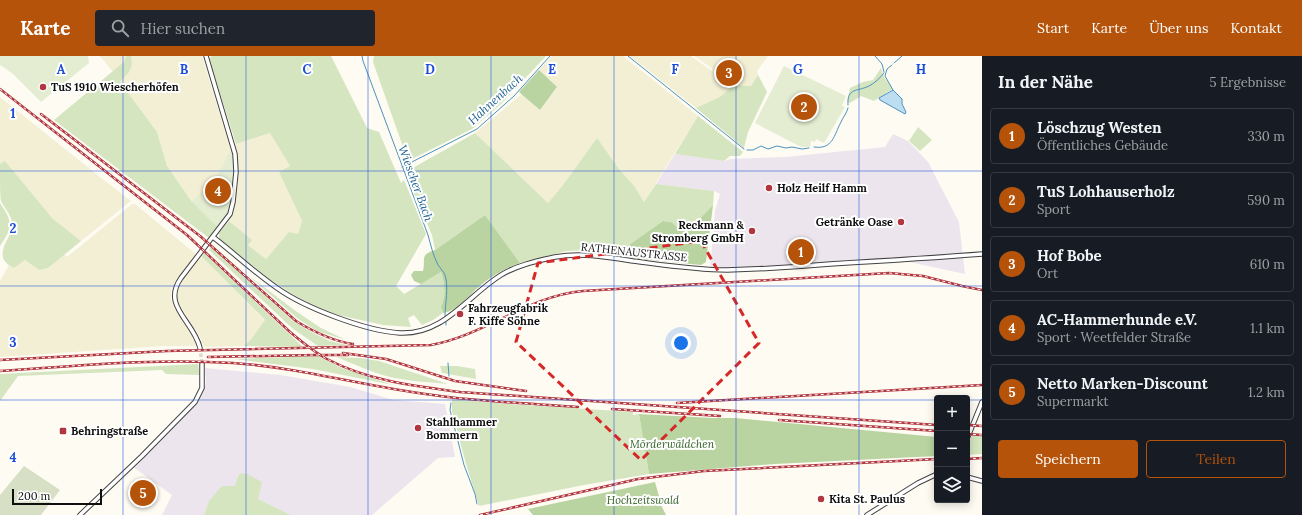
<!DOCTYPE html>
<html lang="de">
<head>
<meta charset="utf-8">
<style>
	:root { --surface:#171b24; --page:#20242c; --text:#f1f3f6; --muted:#9ea1a6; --line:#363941; --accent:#b45309 }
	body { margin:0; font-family:Lora,serif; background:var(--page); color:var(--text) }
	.controls { position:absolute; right:12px; bottom:12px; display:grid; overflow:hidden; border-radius:4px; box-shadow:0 2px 10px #0003 }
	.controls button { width:36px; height:36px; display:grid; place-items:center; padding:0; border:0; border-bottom:1px solid var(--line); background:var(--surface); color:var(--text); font:20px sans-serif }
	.scale { position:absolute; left:12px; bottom:10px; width:90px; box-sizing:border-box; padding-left:4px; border:2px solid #0f0f0f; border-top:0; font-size:11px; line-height:14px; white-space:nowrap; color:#0f0f0f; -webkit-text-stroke:3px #fff; paint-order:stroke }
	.you { position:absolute; left:681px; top:287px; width:14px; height:14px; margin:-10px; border:3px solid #fff; border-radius:50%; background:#1a73e8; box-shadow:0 0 0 6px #1a73e833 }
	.badge { display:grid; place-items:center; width:26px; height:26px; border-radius:50%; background:var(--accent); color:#fff; font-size:13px; font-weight:700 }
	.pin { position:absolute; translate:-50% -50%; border:2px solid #fff; box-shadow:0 1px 4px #0006 }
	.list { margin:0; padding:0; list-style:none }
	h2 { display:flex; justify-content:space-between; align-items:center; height:52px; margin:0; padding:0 16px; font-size:17px }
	h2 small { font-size:13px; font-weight:400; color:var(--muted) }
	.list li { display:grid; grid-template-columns:26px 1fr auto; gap:12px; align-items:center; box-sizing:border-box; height:56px; margin:0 8px 8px; padding:0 8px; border:1px solid var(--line); border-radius:4px }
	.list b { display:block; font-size:15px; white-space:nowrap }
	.list p { margin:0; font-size:13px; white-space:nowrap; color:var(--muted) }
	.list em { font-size:13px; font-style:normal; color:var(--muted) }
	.actions { display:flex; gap:8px; padding:12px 16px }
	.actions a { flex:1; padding:9px 0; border:1px solid var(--accent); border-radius:4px; text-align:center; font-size:14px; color:var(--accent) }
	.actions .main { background:var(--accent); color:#fff }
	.icon { flex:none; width:22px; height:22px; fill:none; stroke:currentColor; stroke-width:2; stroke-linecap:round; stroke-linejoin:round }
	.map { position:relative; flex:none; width:982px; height:459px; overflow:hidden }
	header { display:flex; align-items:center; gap:24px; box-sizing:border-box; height:56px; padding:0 20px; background:var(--accent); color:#fff }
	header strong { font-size:19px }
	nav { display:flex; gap:22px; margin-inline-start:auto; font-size:14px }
	.search { width:280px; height:36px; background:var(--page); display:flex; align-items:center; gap:10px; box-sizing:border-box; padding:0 14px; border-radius:4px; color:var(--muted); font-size:15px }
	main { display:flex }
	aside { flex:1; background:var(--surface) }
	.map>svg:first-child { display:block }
	.industrial { fill:#ece5ed }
	.farmland { fill:#f2efd5 }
	.green { fill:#d4e5c0 }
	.forest { fill:#b9d4a1 }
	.cemetery { fill:#d7dfc5 }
	.pitch { fill:#e4edd1 }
	.water { fill:#bddef0; stroke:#4c93bf }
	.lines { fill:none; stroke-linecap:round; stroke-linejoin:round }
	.stream { stroke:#4c93bf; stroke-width:1 }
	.minor-tunnel { stroke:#dad8d1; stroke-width:3.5; stroke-dasharray:3.5 2; stroke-linecap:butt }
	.minor-casing { stroke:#424242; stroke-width:5.5 }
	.minor { stroke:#fff; stroke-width:3.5 }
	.rail-casing { stroke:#b1363f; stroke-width:2.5 }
	.rail { stroke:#fff; stroke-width:1; stroke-dasharray:3; stroke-linecap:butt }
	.marked { fill:none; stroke:#d62828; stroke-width:3; stroke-dasharray:8 5; stroke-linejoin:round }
	.grid { fill:none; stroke:#1d4ed8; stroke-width:1; stroke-opacity:0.55 }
	.poi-dot { fill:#b1363f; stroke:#fff; stroke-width:1.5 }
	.labels { text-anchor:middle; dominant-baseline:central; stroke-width:4; stroke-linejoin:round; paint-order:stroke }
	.poi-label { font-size:11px; font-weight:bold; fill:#0f0f0f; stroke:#fff; text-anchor:start }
	.street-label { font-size:11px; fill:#0f0f0f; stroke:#fff }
	.park-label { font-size:11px; font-style:italic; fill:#346126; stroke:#fff }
	.water-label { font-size:12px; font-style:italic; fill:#266694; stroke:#fff }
	.grid-label { font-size:13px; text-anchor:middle; font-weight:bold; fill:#1d4ed8; stroke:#fff; stroke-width:4; stroke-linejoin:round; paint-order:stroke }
</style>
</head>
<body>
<header>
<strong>Karte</strong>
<div class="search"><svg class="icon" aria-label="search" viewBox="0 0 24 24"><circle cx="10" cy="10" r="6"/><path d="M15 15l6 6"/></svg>Hier suchen</div>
<nav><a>Start</a><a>Karte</a><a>Über uns</a><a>Kontakt</a></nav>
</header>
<main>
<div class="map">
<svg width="982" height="459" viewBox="0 0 982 459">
	<rect width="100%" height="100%" fill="#fefbf3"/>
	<!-- industrial -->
	<g class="industrial">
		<path d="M893 78 908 85 928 106 959 166 965 218 905 205 788 213 710 214 715 155 720 138 714 135 656 128 675 98 724 105 731 103 785 101 885 91Z"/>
		<path d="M205 312 281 319 350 331 394 344 445 348 455 401 438 402 372 459H291L258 443 238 420 236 430 209 445 204 459H162L172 439 133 411 198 346 206 327Z"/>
	</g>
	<!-- farmland -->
	<g class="farmland">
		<path d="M100 0H126L124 6 113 16Z"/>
		<path d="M131 0H202L231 95 236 88 270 77 290 110 279 116 302 165 298 178 289 177 266 203 247 188 251 184 225 161 214 125 192 146 167 110 157 76 120 26 131 13Z"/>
		<path d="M552 0H623L698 60 644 146 635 131 619 113 597 82 563 129 548 147 475 77 522 38 540 54 557 32 539 14Z"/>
		<path d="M630 0H691L712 15 713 13 694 0H768L757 15 758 19 751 30 734 29 721 41 696 52Z"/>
		<path d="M0 41 100 121 131 145 81 185 53 163 5 105 0 108Z"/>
		<path d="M132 148H135L197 199 176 225 171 234V243L175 253 195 281 197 290H163L0 301V225L9 209 14 212 25 204 39 214 48 212 64 198 67 201Z"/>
		<path d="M201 200 265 265 252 282 244 290 204 291 200 281 177 245 176 237 178 231Z"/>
	</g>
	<!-- green -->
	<g class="green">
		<path d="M126 0H131C133 15 130 15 120 26L157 76 167 110 192 146 214 124 225 161 209 182 54 64 124 6Z"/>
		<path d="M212 0H331L367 72 379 76 401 127 404 124 426 178 396 230 404 238 441 216C445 226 446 241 441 251L443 257 433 264 422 269 414 259 408 262 411 271 383 269 338 259 309 247 294 239 269 223 219 183V177L229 165 252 184 248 189 266 203 289 176 298 178 302 165 279 116 290 110 270 77 236 88 209 2Z"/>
		<path d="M374 0H546L502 47 472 73 408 105 373 6Z"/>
		<path d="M881 12 884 21 893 33C886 36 881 41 874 45L861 40 850 47 847 45 850 32 863 26 873 24Z"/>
		<path d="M758 19 767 36 748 76 744 92 696 52 720 41 734 29 751 30Z"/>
		<path d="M698 60 743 96 740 100H730L724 105 675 98Z"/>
		<path d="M918 71 932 84 920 95 909 85Z"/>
		<path d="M475 77 548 147 563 129 597 82 619 113 635 131 644 146 656 128 714 135 713 149 689 174 682 175 671 166 663 165 616 198 587 194 567 195 520 207 485 159 435 194 432 179 414 137 409 114Z"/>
		<path d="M5 105 53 163 81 185 48 212 39 214 25 204 14 212C10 210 5 207 3 202 0 189 13 180 12 167 11 158 5 153 1 145 0 140 0 116 0 108Z"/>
		<path d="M0 147C13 166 13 171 0 190Z"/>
		<path d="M211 191 293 265 313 277 330 285 347 289 318 290 292 272 209 194Z"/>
		<path d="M204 197 303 291 244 290 252 282 265 264 201 200Z"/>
		<path d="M248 219 297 256 321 272 346 284 317 275 297 262Z"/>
		<path d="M318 300 339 311 393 329 313 313 235 303Z"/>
		<path d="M337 301 360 302 379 305 448 328C427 326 406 325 386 320 369 315 353 308 337 301Z"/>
		<path d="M198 308 200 319 166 318 162 314 18 320 0 345V318Z"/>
		<path d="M440 310H457L475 313 476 323 442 317Z"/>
		<path d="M452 343 509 348 633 356V359L639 358 649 418 584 429 479 450 466 408 452 355Z"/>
		<path d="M972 380H982V398L967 399V391Z"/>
		<path d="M241 417 247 418 262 426 258 443 291 459H204L209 445 222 430H235L238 420Z"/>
	</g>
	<!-- forest -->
	<g class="forest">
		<path d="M539 14 557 31 540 54 519 36Z"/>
		<path d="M713 149 706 206 701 209 620 201 616 198 663 165 671 166 682 175 689 174Z"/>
		<path d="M485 159 520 207C506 212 494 219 482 228 472 236 456 256 443 257L441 251C446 241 445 226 441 216L421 228 414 225 411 219 414 215H423C426 203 419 199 435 194Z"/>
		<path d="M639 358 713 362H735L937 381V400L775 408 649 418Z"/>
		<path d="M655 426 662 451 666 459H533L528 453Z"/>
	</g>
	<!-- cemetery -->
	<path class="cemetery" d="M24 410 60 434 41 459H0V439Z"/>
	<!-- pitch -->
	<g class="pitch">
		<path d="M0 0H88L89 7 41 46 12 17 0 9Z"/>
		<path d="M784 10 846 40 842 50 845 51 824 87 816 83 815 86 811 85 810 91H801L755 67Z"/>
		<path d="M231 95 235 106 232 145 228 158 217 171 192 146 214 124Z"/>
	</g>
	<!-- water -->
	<path class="water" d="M893 34 902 43V48L906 56 905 58 880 44 879 42Z"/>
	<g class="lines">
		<!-- stream -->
		<g class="stream">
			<path d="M362 0 363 5 428 179C431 190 433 199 438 209 440 212 444 216 445 219 449 232 445 247 445 260"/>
			<path d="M628 0 744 93"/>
			<path d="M875 0 882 8 884 16"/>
			<path d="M894 7 902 0"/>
			<path d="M892 9 887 13 885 20 893 34"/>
			<path d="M848 49C847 31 857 36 869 30 875 27 880 22 884 17"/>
			<path d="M814 91C833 94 834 79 841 66 843 61 847 57 848 52"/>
			<path d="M747 94H753L761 90 768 93 777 90 786 92 792 91 802 93 809 92"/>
			<path d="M402 111 477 73 514 40 550 0"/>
			<path d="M446 266V269"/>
			<path d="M448 307 449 320"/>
			<path d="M451 347 450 354 464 409 475 438 477 448"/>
		</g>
		<!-- minor-tunnel -->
		<path class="minor-tunnel" d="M200 292 202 308"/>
		<defs>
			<g id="minor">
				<path d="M213 181C235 198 255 217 277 232 305 252 366 275 400 277 444 279 467 240 501 219 517 209 537 205 555 201 581 196 608 201 633 205 664 209 696 214 727 214 761 213 796 211 830 208 881 205 931 202 982 198"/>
				<path d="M200 292C194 265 161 250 181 222L230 158 233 146 236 116 235 98 206 0"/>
				<path d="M967 383 982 346"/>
				<path d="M967 421 982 425"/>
				<path d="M80 459 142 400 195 346 202 332V308"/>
				<path d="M867 459 918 427 937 418"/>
			</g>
		</defs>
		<!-- minor casing -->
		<use href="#minor" class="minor-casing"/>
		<!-- minor -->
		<use href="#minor" class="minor"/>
		<defs>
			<g id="rail">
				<path d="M0 33 187 179 290 276C302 286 314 296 327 303 369 325 414 330 460 336L937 369"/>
				<path d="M41 58 200 180 296 265C314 276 332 285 353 288"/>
				<path d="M343 297 386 303 455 325 526 335"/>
				<path d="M208 301 315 299H348"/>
				<path d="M0 304 167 295 431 289C486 279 527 240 583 235L889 217 923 220 962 230 982 234"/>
				<path d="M0 315C77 310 155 302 233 307 293 311 352 327 412 336 467 345 523 347 578 351"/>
				<path d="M677 347 982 329"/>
				<path d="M612 353 720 360"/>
				<path d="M779 364 937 375"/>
				<path d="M967 369 982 370"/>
				<path d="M967 378 982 379"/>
				<path d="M967 403 982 402"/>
				<path d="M480 459 638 423 704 415 937 403"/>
			</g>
		</defs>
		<!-- rail casing -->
		<use href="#rail" class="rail-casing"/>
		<!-- rail -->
		<use href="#rail" class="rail"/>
	</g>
	<!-- marked area -->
	<path class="marked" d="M701 185 759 287 641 404 516 286 538 207Z"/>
	<!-- grid -->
	<path class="grid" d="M123 0V459M246 0V459M368 0V459M491 0V459M614 0V459M736 0V459M859 0V459M0 115H982M0 230H982M0 344H937M967 344H982"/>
	<!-- markers -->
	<g class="poi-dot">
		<circle cx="43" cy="31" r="4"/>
		<circle cx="769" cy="132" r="4"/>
		<circle cx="901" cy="166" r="4"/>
		<circle cx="752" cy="175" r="4"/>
		<circle cx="460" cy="258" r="4"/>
		<circle cx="418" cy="372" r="4"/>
		<rect x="59" y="371" width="8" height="8" rx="2"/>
		<circle cx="821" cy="443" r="4"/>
	</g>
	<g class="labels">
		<!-- poi labels -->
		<g class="poi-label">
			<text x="51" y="31">TuS 1910 Wiescherhöfen</text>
			<text x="777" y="132">Holz Heilf Hamm</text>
			<text x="893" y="166" text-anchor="end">Getränke Oase</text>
			<text x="744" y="169" text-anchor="end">Reckmann &amp;<tspan x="744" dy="13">Stromberg GmbH</tspan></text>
			<text x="468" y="252">Fahrzeugfabrik<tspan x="468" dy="13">F. Kiffe Söhne</tspan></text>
			<text x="426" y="366">Stahlhammer<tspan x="426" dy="13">Bommern</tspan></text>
			<text x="71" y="375">Behringstraße</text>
			<text x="829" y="443">Kita St. Paulus</text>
		</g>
		<!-- street labels -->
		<g class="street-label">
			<text transform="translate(634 196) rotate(6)">RATHENAUSTRASSE</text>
		</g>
		<!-- park labels -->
		<g class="park-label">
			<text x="672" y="388">Mörderwäldchen</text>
			<text x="643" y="444">Hochzeitswald</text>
		</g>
		<!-- water labels -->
		<g class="water-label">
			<text transform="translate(495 43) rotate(-42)">Hahnenbach</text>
			<text transform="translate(416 127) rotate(70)">Wiescher Bach</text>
		</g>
	</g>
	<g class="grid-label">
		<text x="61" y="18">A</text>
		<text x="184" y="18">B</text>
		<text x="307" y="18">C</text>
		<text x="430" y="18">D</text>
		<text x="552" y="18">E</text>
		<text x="675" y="18">F</text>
		<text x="798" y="18">G</text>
		<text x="921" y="18">H</text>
		<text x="13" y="62">1</text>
		<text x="13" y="177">2</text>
		<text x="13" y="291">3</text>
		<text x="13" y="406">4</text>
	</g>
</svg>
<div class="controls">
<button>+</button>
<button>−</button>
<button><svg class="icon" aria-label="layers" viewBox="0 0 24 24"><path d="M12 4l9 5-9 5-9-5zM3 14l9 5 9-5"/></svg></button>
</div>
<div class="scale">200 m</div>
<div class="you"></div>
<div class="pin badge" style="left:801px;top:196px">1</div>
<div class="pin badge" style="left:804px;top:51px">2</div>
<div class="pin badge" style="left:729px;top:17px">3</div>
<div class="pin badge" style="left:218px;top:135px">4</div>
<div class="pin badge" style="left:143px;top:437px">5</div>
</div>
<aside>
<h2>In der Nähe<small>5 Ergebnisse</small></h2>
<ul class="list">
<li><span class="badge">1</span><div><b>Löschzug Westen</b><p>Öffentliches Gebäude</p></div><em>330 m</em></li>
<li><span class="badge">2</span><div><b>TuS Lohhauserholz</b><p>Sport</p></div><em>590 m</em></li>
<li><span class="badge">3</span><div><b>Hof Bobe</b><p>Ort</p></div><em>610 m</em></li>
<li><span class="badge">4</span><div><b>AC-Hammerhunde e.V.</b><p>Sport · Weetfelder Straße</p></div><em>1.1 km</em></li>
<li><span class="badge">5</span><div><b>Netto Marken-Discount</b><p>Supermarkt</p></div><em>1.2 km</em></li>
</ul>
<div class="actions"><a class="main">Speichern</a><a>Teilen</a></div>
</aside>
</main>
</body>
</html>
